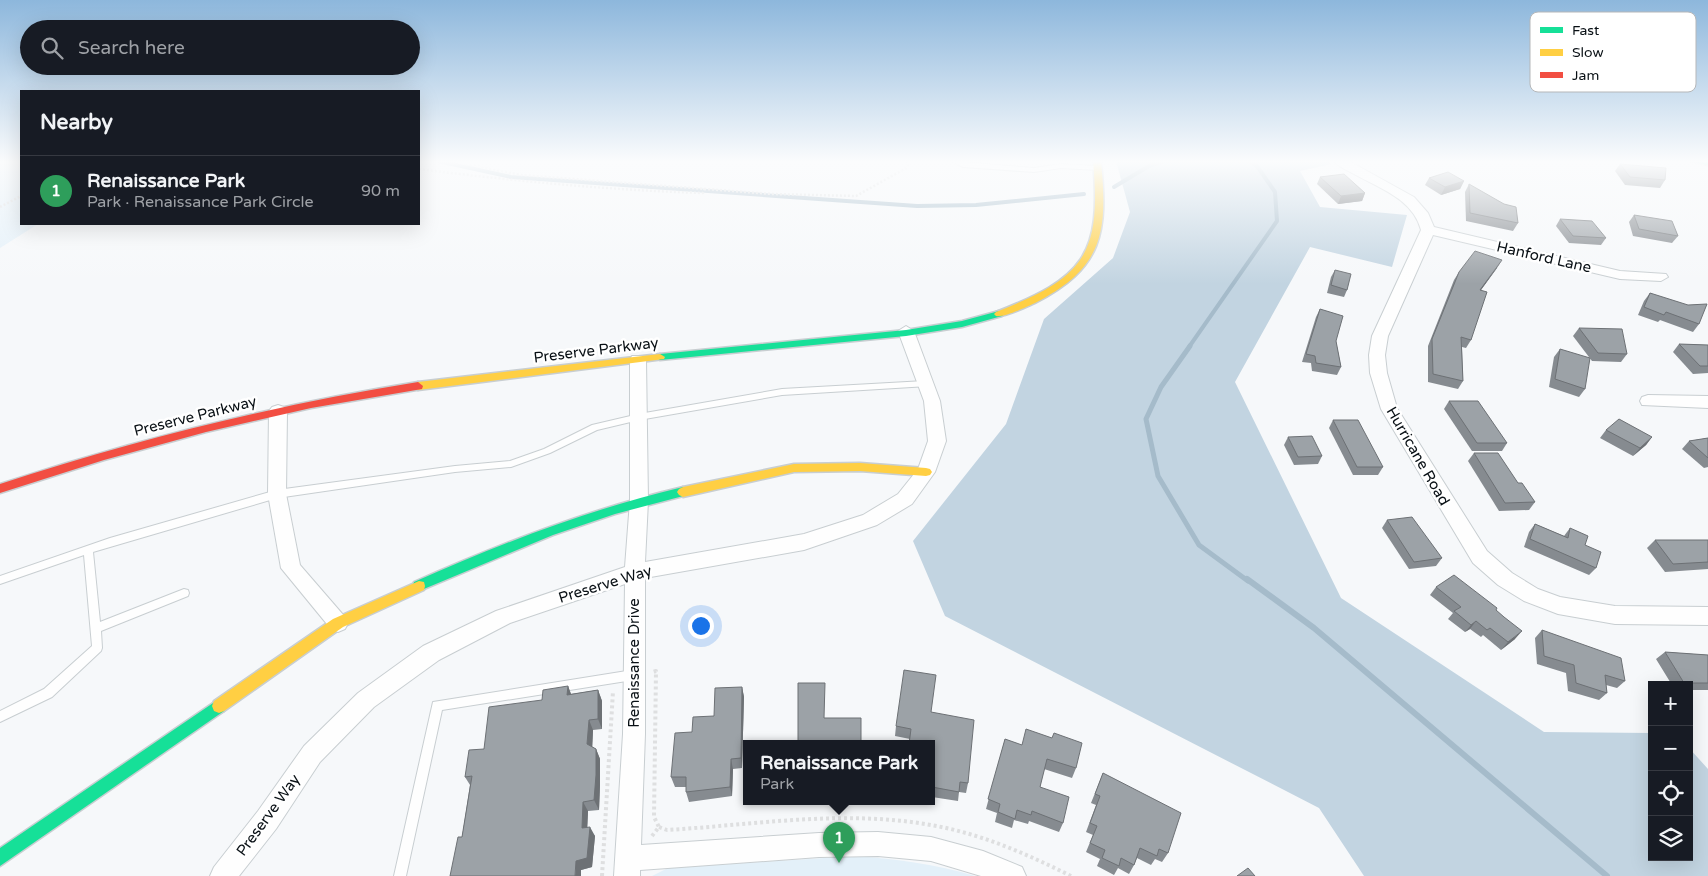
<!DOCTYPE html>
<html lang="en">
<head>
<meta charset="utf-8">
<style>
	:root { --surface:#171b24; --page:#20242c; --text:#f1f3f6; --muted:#9ea1a6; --line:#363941; --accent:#db2777 }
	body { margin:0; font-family:"Varela Round",sans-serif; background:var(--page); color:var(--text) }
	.controls { position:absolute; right:15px; bottom:15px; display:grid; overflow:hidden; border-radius:0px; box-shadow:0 5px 20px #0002 }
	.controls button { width:45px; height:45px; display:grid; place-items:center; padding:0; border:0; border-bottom:1px solid var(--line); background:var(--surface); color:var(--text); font:25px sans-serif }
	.you { position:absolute; left:700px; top:625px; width:18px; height:18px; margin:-12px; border:4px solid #fff; border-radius:50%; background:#1a73e8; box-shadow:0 0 0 8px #1a73e833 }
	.badge { display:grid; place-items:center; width:32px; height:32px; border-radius:50%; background:var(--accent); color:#fff; font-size:16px; font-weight:700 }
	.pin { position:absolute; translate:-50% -41px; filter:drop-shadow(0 1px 2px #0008) }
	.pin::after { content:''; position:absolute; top:26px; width:18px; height:15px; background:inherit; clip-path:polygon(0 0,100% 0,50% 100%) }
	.popup { position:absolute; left:743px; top:740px; width:192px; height:65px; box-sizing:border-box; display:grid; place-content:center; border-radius:0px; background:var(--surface); filter:drop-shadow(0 1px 4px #0005); font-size:16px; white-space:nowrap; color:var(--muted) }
	.popup b { font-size:19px; color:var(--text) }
	.popup::after { content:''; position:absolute; left:50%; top:100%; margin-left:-10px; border:10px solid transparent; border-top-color:var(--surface) }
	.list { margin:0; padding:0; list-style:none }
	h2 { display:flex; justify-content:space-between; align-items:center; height:65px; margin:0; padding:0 20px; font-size:21px }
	h2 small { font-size:16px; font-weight:400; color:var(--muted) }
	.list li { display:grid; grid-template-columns:32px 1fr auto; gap:15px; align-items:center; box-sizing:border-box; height:70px; padding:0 20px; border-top:1px solid var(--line) }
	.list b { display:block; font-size:19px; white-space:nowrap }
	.list p { margin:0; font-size:16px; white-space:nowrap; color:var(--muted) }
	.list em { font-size:16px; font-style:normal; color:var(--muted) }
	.icon { flex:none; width:28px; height:28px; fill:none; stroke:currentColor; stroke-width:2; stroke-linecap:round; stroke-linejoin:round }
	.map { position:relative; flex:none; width:1708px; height:876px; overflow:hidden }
	.search { position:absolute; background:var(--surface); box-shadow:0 5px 20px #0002; left:20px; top:20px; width:400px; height:55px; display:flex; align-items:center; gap:12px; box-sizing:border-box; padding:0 18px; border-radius:28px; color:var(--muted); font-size:19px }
	.panel { position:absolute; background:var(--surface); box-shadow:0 5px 20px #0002; left:20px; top:90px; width:400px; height:135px; border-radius:0px }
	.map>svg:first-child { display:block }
	.green { fill:#e3f0f9 }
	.forest { fill:#c2d4e1 }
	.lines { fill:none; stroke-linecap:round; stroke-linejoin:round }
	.stream-far2 { stroke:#a5bbca; stroke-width:4 }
	.stream-far1 { stroke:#a5bbca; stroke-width:5 }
	.stream { stroke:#a5bbca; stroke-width:6 }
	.lane-casing { stroke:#c8ced1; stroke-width:2 }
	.street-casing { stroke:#c8ced1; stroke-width:2 }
	.fast-casing { stroke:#c8ced1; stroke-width:3 }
	.slow-casing { stroke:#c8ced1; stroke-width:3 }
	.jam-casing { stroke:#c8ced1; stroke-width:3 }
	.path-far1 { stroke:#dedfe0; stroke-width:2.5; stroke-dasharray:2 2; stroke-linecap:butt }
	.path { stroke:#dedfe0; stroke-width:4; stroke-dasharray:3 3; stroke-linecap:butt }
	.lane { fill:#fefefe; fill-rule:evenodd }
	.street { fill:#fefefe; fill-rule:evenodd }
	.fast { fill:#16e098; fill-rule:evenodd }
	.slow { fill:#ffcf43; fill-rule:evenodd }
	.jam { fill:#f24e42; fill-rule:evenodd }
	.wall { fill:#868b90 }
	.shaded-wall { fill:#6d7175 }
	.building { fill:#9ca2a7; stroke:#6d7175 }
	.labels { text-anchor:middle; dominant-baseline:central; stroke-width:5; stroke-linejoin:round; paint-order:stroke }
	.street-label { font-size:15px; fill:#091015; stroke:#fff }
	.key { fill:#fff; stroke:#b5b7b9; stroke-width:1 }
	.key-label { font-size:14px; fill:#091015 }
</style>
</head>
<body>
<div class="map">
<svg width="1708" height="876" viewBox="0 0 1708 876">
	<rect width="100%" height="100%" fill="#f6f8fa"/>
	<!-- green -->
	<g class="green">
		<path d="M0 161H21V224H38L0 248Z"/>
		<path d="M855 856C897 859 935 864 975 876H652L668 868Z"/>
	</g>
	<!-- forest -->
	<path class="forest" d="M1116 161H1327L1332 164 1300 171 1320 207 1407 215 1392 267 1310 247 1235 382 1341 598 1544 732 1652 733V857H1689V748L1708 769V876H1364L1319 808 945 616 913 541 1006 424 1044 319 1113 258 1130 212Z"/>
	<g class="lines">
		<!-- stream-far2 -->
		<g class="stream-far2">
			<path d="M438 161 511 177 917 206 976 205 1084 194"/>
			<path d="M1114 187 1149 166 1164 161"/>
			<path d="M1189 347 1277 221 1275 192 1257 166 1249 161"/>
		</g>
		<!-- stream-far1 -->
		<path class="stream-far1" d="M1190 346 1161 387 1146 419 1158 476 1199 545 1248 581"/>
		<!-- stream -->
		<path class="stream" d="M1247 579 1314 628 1607 876"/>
		<defs>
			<g id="lane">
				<path d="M951 161 1034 168 1061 164 1098 166 1101 168 1098 170 1061 168 1034 172 963 167Z"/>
				<path d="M925 381 929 384 928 386 782 395 639 420 597 430 550 453 511 467 455 472 277 498 93 552 100 622 184 589 188 590 189 593 188 596 101 631 102 648 101 651 52 697 0 722V711L44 689 92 646 84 555 0 584V576L110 538 277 490 455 466 510 461 544 449 592 425 639 414 782 389Z"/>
				<path d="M633 670 637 672 638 675 637 678 633 680 442 710 406 876H394L433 702Z"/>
			</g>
			<g id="street">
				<path d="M1334 161H1349L1414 197 1428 213 1434 227 1620 271 1666 274 1668 277 1661 281 1620 279 1433 235 1388 336 1385 355 1387 373 1397 408 1487 551 1512 573 1538 589 1560 597 1615 606 1708 607V625L1615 624 1558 614 1524 601 1498 585 1473 563 1381 409 1370 373 1369 355 1372 336 1421 230C1413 199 1379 188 1354 174 1347 170 1339 167 1334 161Z"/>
				<path d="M906 326 914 331 940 401 946 441 935 472 912 504 877 525 804 550 645 578V734L641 845 819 833 878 832 931 837 983 851 1022 867 1026 876H981L931 861 878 856 819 857 640 870V876H614L623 734 625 584 510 623 439 660 374 707 320 762 276 829 239 876H210L214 867 258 811 304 746 358 693 423 646 496 611 625 567 630 501V360L632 356H644L646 360 648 501 645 562 804 534 863 515 898 494 918 469 928 441 924 401 898 331Z"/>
				<path d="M1648 395 1708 396V408L1642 405 1640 401 1642 397Z"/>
				<path d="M278 405 284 407 287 411 286 494 300 565 345 617 348 623 345 629 338 632 331 629 281 568 268 494 269 411 272 407Z"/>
			</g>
			<g id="fast">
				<path d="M1689 161H1708V165Z"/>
				<path d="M999 311 1002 312 1004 314 1002 316 962 327 906 336 660 360 655 357 660 354 906 330 962 321Z"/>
				<path d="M683 487 687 489 689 492 687 495 615 514 553 535 419 591 414 590 413 586 414 582C502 543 590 509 683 487Z"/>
				<path d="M219 699 224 701 226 706 224 711 0 866V848Z"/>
			</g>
			<g id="slow">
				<path d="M1093 161H1101C1108 233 1103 268 1035 303 1026 307 1004 318 996 316L994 314 996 312C1083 278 1102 256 1093 161Z"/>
				<path d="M660 354 665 357 664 359 418 390 413 386 418 382Z"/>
				<path d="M860 463 926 468 930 469 932 472 930 475 926 476 860 471 794 472 683 497 679 495 677 492 679 489 683 487 794 464Z"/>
				<path d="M419 581 424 582 425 586 424 590 343 627 224 711 219 713 214 711 212 706 214 701 333 619Z"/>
			</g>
			<path id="jam" d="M418 382 423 386 422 389 311 408 206 432 104 460 0 493V484C137 439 275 405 418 382Z"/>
		</defs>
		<!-- lane casing -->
		<use href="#lane" class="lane-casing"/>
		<!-- street casing -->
		<use href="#street" class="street-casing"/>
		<!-- fast casing -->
		<use href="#fast" class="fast-casing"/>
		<!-- slow casing -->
		<use href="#slow" class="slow-casing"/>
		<!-- jam casing -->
		<use href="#jam" class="jam-casing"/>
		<!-- path-far1 -->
		<g class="path-far1">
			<path d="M450 161 521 175 772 194 856 196 908 167 907 161"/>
			<path d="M419 169C514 181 608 190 703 193L705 188"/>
			<path d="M0 207 21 196"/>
		</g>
		<!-- path -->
		<g class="path">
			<path d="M659 827 667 830C752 825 840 810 925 824 977 832 1025 853 1071 876"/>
			<path d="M652 836 659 827 654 817 656 671 653 672"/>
			<path d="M602 876 613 691"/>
		</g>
		<!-- lane -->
		<use href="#lane" class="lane"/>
		<!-- street -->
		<use href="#street" class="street"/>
		<!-- fast -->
		<use href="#fast" class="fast"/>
		<!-- slow -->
		<use href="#slow" class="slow"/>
		<!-- jam -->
		<use href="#jam" class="jam"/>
	</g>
	<!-- wall -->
	<g class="wall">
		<path d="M1620 164 1665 180 1660 188 1625 185 1615 171Z"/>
		<path d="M1320 177 1365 193 1362 201 1338 204 1317 184Z"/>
		<path d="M1429 178 1464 181 1460 189 1441 195 1425 185Z"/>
		<path d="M1469 184 1518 223 1513 231 1466 221 1465 192Z"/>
		<path d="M1634 215 1678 236 1672 243 1633 236 1629 222Z"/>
		<path d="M1560 219 1606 238 1601 245 1569 243 1556 226Z"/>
		<path d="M1497 268 1481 290 1471 340 1466 348 1462 347 1463 381 1458 389 1428 382V346L1454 280 1459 272Z"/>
		<path d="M1335 270 1347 290 1344 297 1327 293 1331 277Z"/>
		<path d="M1650 293 1699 324 1693 332 1660 320 1658 322 1638 315 1644 301Z"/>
		<path d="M1320 309 1336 341 1341 367 1337 375 1312 371 1311 363 1302 362 1316 317Z"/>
		<path d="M1579 328 1627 354 1621 362 1592 361 1573 336Z"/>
		<path d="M1679 344 1708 345V373L1693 374 1673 352Z"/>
		<path d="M1560 349 1585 389 1579 397 1549 387 1554 357Z"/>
		<path d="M1449 401 1507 443 1502 451H1472L1444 409Z"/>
		<path d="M1333 420 1383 467 1378 475H1353L1329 428Z"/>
		<path d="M1606 430 1652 437 1646 445 1633 456 1600 438Z"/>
		<path d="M1288 437 1322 456 1318 464 1294 465 1284 445Z"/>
		<path d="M1708 438V467L1704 468 1682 449 1689 441Z"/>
		<path d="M1474 453 1518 483 1535 502 1529 510 1499 511 1468 461Z"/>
		<path d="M1387 520 1442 558 1436 566 1409 569 1382 528Z"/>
		<path d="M1535 524 1564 536 1570 528 1585 545 1596 568 1589 575 1524 547 1529 532Z"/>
		<path d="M1655 540H1708V569L1665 572 1647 548Z"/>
		<path d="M1436 587 1496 610 1515 639 1501 650 1483 635 1481 637 1470 629 1465 632 1448 619 1453 613 1430 595Z"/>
		<path d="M1542 630 1625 681 1617 688 1606 685 1607 693 1599 700 1568 691 1566 673 1537 664 1535 638Z"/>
		<path d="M1665 652 1708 655V690H1689V685H1672L1656 659Z"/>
		<path d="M568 686 571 694 598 690 602 701V729L593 730 592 747 596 749 600 759V785L599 810 588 811 587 827 595 836 592 867 581 870 462 837 470 785 465 777 484 749Z"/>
		<path d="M742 687 744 697 742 768 733 769 732 796 689 802 686 792V787H675L671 777 692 732 714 716Z"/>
		<path d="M931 712 968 783 966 793 959 792 958 801 932 797V744L910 739 895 736 896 726Z"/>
		<path d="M1005 739 1076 768 1072 778 1044 769 1040 787 1063 823 1059 832 1029 821 1028 824 1014 820 1012 828 995 822 997 813 986 809Z"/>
		<path d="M1103 773 1168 853 1162 862 1155 859 1151 865 1137 858 1134 865 1129 874 1118 868 1114 875 1097 866 1100 859 1086 852 1093 835 1086 832 1096 805 1091 803Z"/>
	</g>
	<!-- shaded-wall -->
	<g class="shaded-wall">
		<path d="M1464 181 1460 189 1441 195 1445 187Z"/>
		<path d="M1365 193 1362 201 1338 204 1341 196Z"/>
		<path d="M1502 260 1497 268 1475 298 1480 290Z"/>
		<path d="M1652 437 1646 445 1633 456 1640 448Z"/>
		<path d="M1476 621 1470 629 1465 632 1471 625Z"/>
		<path d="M1522 631 1515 639 1501 650 1508 642Z"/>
		<path d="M568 686 572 697 567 695Z"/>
		<path d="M742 687 744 697 742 768 741 758Z"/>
		<path d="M598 690 602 701V729L598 719Z"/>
		<path d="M589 720 593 730 592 754 587 744Z"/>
		<path d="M596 749 600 759V785L599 810 594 800Z"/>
		<path d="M731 759 733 769 732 796 730 787Z"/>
		<path d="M583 802 588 811 587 837 582 828Z"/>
		<path d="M590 827 595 836 592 867 581 870V876H575L576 861Z"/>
	</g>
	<!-- building -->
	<g class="building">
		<path d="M1620 164 1666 168 1665 180 1630 177Z"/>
		<path d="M1448 172 1464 181 1445 187 1429 178Z"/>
		<path d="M1344 174 1365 193 1341 196 1320 177Z"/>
		<path d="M1469 184 1504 204 1516 207 1518 223 1470 213Z"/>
		<path d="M1634 215 1672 221 1678 236 1639 229Z"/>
		<path d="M1560 219 1592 221 1606 238 1573 236Z"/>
		<path d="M1475 251 1502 260 1480 290 1487 292 1471 340 1461 337 1463 381 1433 374 1432 339 1459 272Z"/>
		<path d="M1335 270 1351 274 1347 290 1331 285Z"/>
		<path d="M1650 293 1688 305 1707 304 1699 324 1666 312 1664 315 1644 307Z"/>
		<path d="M1320 309 1343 316 1336 341 1341 367 1316 363 1315 356 1306 354Z"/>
		<path d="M1579 328 1622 329 1627 354 1598 353Z"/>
		<path d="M1679 344 1708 345V366H1700Z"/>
		<path d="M1560 349 1590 358 1585 389 1555 379Z"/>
		<path d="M1449 401H1478L1507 443H1477Z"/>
		<path d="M1619 419 1652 437 1640 448 1606 430Z"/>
		<path d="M1333 420H1358L1383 467H1357Z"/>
		<path d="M1312 436 1322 456 1298 457 1288 437Z"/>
		<path d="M1708 438V458L1689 441Z"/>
		<path d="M1474 453H1498L1518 483H1522L1535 502 1505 503Z"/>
		<path d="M1412 517 1442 558 1414 562 1387 520Z"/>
		<path d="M1535 524 1568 538 1570 528 1588 536 1585 545 1601 552 1596 568 1530 539Z"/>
		<path d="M1655 540H1708V562L1673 564Z"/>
		<path d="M1454 575 1497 608 1496 610 1504 617 1522 631 1508 642 1490 628 1487 630 1476 621 1471 625 1454 611 1461 607 1436 587Z"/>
		<path d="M1542 630 1621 658 1625 681 1605 675 1607 693 1576 683 1574 665 1544 656Z"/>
		<path d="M1665 652 1708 655V683H1684Z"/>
		<path d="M904 670 936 675 931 712 974 720 968 783 960 782 959 792 932 787V744H909L911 729 896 726Z"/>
		<path d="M798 683H825L824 718H861V744H798Z"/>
		<path d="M568 686 567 695 598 690V719L589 720 587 744 596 749V775L594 800 583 802 582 828 590 827 587 858 576 861 575 876H450L458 837H462L472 776 465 777 469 750 484 749 489 707 542 700 543 690Z"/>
		<path d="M742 687 741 758 731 759 730 787 686 792V777H671L675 733 692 732 693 717 714 716 715 688Z"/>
		<path d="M1026 729 1052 738 1054 733 1082 743 1076 768 1047 759 1040 787 1069 797 1063 823 1032 811 1031 815 1017 810 1015 819 998 812 1000 804 988 799 1005 739 1022 745Z"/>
		<path d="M1103 773 1181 813 1168 853 1159 849 1157 856 1140 848 1134 865 1121 858 1119 866 1102 858 1105 850 1090 843 1097 826 1090 823 1100 796 1095 794Z"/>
		<path d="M1248 868 1255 876H1237Z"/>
	</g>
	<!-- sky -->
	<linearGradient id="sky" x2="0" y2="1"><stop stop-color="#8db7dc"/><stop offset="0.57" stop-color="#fbfcfd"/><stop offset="1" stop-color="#fbfcfd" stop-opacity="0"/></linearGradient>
	<rect width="1708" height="284" fill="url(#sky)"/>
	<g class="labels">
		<!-- street labels -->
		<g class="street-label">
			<text transform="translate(1544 257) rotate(13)">Hanford Lane</text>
			<text transform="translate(596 350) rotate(-7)">Preserve Parkway</text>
			<text transform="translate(195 416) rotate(-14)">Preserve Parkway</text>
			<text transform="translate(1418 456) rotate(60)">Hurricane Road</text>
			<text transform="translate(605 584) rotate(-17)">Preserve Way</text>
			<text transform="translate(634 663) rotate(-90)">Renaissance Drive</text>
			<text transform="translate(268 815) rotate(-54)">Preserve Way</text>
		</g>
	</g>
	<!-- legend -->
	<rect x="1530" y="12" width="166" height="80" rx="8" class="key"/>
	<rect x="1540" y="27" width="23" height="6" fill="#16e098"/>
	<rect x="1540" y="49" width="23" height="7" fill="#ffcf43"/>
	<rect x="1540" y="72" width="23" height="6" fill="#f24e42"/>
	<g class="key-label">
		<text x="1572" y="35">Fast</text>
		<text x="1572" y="57">Slow</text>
		<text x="1572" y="80">Jam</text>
	</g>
</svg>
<div class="controls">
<button>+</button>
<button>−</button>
<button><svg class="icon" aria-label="locate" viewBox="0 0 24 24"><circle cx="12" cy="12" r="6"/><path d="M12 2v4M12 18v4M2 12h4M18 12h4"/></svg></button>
<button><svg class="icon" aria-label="layers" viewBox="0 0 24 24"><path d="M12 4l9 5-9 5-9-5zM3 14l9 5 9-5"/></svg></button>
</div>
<div class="you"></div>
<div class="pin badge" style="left:839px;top:863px;background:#2e9e5b">1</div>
<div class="popup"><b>Renaissance Park</b>Park</div>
<div class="search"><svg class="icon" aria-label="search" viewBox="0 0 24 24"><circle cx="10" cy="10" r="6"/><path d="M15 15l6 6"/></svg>Search here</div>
<section class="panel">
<h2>Nearby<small></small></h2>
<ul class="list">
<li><span class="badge" style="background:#2e9e5b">1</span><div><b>Renaissance Park</b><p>Park · Renaissance Park Circle</p></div><em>90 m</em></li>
</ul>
</section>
</div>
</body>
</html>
